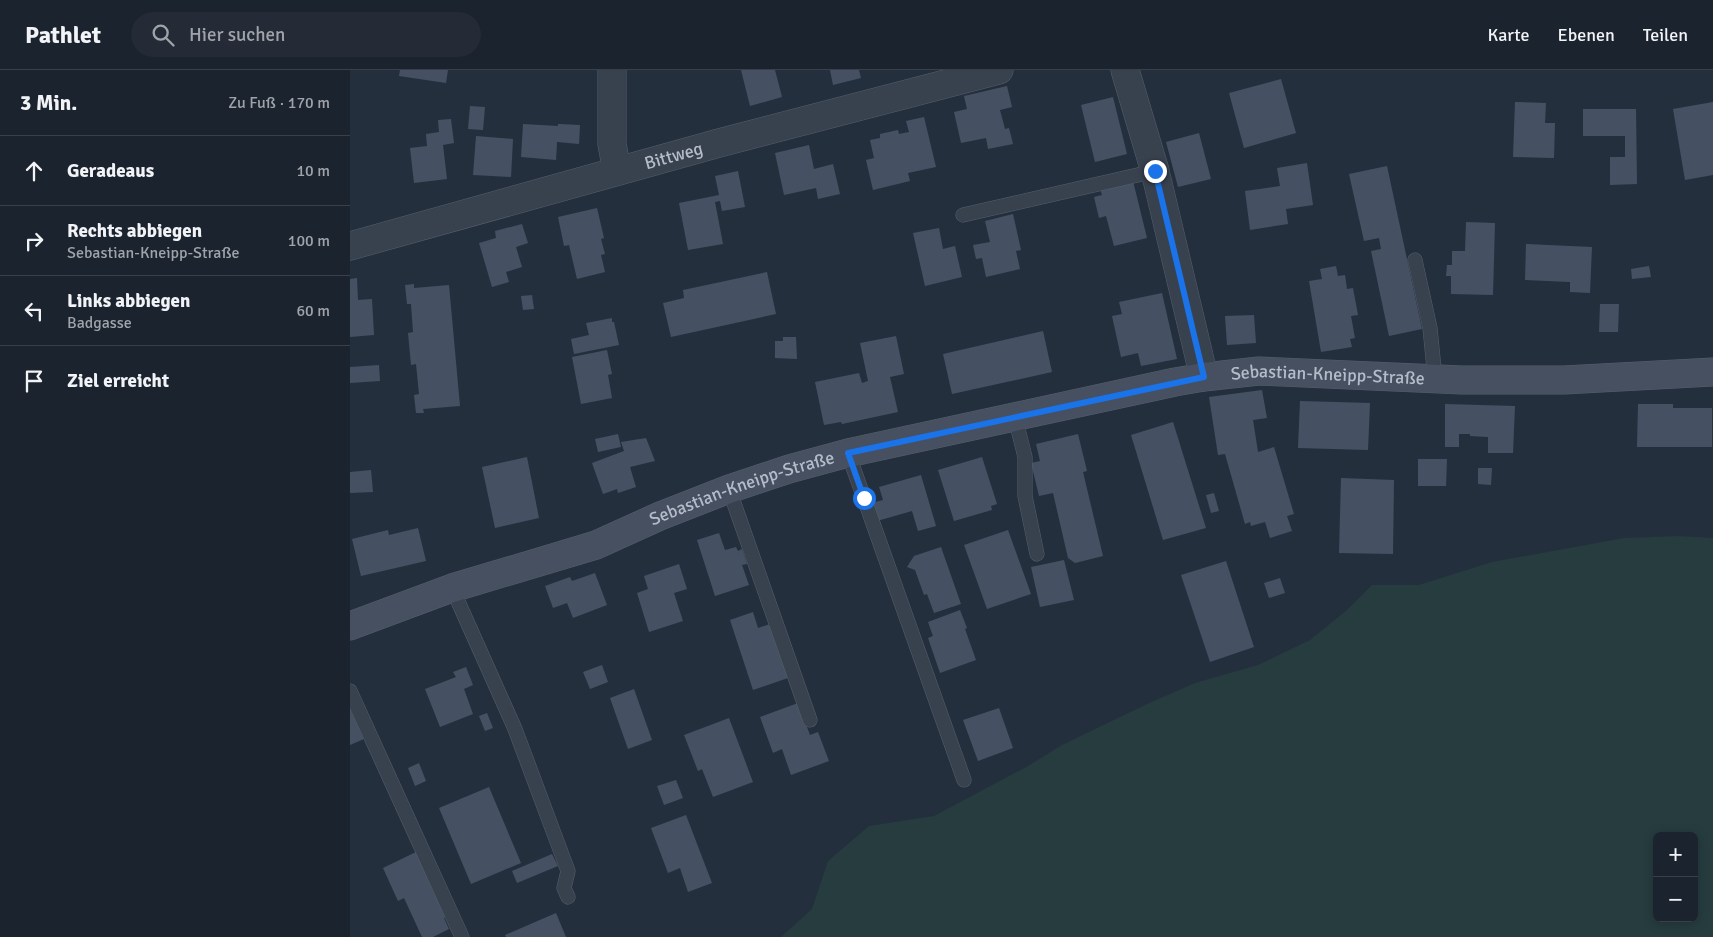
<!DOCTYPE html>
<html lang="de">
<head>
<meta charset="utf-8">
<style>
	:root { --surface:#1b232e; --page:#242b36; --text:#f1f3f6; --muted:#a0a4aa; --line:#39404a }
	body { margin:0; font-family:Signika,sans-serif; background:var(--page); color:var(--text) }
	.controls { position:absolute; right:15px; bottom:15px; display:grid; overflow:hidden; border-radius:8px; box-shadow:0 2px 12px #0003 }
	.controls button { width:45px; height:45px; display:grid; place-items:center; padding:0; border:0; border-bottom:1px solid var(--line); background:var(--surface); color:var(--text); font:25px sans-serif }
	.stop { position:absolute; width:15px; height:15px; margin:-11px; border:4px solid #1a73e8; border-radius:50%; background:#fff }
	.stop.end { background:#1a73e8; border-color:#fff; box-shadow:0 1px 5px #0008 }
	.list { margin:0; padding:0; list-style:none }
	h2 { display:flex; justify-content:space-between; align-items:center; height:65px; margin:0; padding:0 20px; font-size:21px }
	h2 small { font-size:16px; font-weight:400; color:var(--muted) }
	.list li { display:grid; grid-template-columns:32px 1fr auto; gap:15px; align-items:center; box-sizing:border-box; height:70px; padding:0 20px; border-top:1px solid var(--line) }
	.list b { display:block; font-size:19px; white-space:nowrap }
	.list p { margin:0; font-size:16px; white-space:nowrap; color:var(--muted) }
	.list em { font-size:16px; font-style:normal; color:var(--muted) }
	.icon { flex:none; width:28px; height:28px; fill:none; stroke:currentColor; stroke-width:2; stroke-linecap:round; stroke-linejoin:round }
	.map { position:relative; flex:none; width:1363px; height:867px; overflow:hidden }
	header { display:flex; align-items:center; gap:30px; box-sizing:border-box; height:70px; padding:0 25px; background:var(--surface); border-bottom:1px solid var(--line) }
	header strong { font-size:24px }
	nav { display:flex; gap:28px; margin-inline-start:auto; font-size:18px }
	.search { width:350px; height:45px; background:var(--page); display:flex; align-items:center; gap:12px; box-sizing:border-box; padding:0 18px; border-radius:28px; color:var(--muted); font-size:19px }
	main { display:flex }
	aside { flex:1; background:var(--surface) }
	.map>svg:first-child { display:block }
	.green { fill:#263c3f; fill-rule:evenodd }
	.building { fill:#455162 }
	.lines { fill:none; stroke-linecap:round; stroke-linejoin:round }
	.service-casing { stroke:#565f6c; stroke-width:15 }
	.minor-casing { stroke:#565f6c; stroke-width:29 }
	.secondary-casing { stroke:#565f6c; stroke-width:29 }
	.service { stroke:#38414e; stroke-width:14 }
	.minor { stroke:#38414e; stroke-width:28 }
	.secondary { stroke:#465061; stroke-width:28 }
	.route { stroke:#1a73e8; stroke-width:6 }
	.labels { text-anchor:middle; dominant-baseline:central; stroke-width:5; stroke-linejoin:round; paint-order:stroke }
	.street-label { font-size:18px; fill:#b4bcc9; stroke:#1d2633 }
</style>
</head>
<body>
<header>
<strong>Pathlet</strong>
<div class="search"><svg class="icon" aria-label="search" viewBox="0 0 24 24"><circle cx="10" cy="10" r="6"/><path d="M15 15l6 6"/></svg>Hier suchen</div>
<nav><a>Karte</a><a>Ebenen</a><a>Teilen</a></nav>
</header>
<main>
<aside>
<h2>3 Min.<small>Zu Fuß · 170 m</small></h2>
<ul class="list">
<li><svg class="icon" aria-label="ahead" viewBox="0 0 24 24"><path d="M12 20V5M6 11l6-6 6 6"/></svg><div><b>Geradeaus</b></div><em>10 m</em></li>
<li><svg class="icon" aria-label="right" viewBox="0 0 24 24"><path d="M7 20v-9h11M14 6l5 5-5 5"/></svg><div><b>Rechts abbiegen</b><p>Sebastian-Kneipp-Straße</p></div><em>100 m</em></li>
<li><svg class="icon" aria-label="left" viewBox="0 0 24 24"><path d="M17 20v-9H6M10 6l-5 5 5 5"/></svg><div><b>Links abbiegen</b><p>Badgasse</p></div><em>60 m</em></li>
<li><svg class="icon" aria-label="arrive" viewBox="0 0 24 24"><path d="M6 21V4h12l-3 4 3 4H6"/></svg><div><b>Ziel erreicht</b></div></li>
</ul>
</aside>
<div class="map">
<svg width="1363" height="867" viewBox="0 0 1363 867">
	<rect width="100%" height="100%" fill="#242f3e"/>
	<!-- green -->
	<path class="green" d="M1329 466 1363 468V867H431L462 839 478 791 519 756 584 746 678 696 712 675 797 634 845 613 908 595 960 570 997 540 1022 515H1069L1142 492 1274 468ZM1307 766H1344V848H1307Z"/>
	<!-- building -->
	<g class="building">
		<path d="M50 0H98L96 13 49 6Z"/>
		<path d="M391 0H425L432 27 400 36Z"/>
		<path d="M480 0H509L511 8 483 15Z"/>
		<path d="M931 9 946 63 894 78 879 23Z"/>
		<path d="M657 16 662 37 650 40 655 59 659 58 663 74 638 79 636 68 611 73 604 42 617 39 614 26Z"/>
		<path d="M763 27 777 84 745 92 731 35Z"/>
		<path d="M1165 32 1196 33 1195 53H1205L1204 88 1163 87Z"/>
		<path d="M1363 32V105L1335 110 1323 39Z"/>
		<path d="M120 36 135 37 133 60 118 59Z"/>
		<path d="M1233 39H1286L1287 114 1260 115V87H1275V66H1233Z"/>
		<path d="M574 47 586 97 558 103 560 111 523 120 516 90 524 88 520 70 530 68V64L548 60 549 64 559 62 556 51Z"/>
		<path d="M101 49 104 73 93 75 97 109 64 113 60 78 77 76 76 64 89 62 88 50Z"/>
		<path d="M173 54 208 56V54L230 55 229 74 207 72 206 90 171 87Z"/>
		<path d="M849 63 861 109 828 117 816 72Z"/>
		<path d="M126 66 163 69 161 107 123 105Z"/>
		<path d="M459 75 464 99 483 94 490 124 468 129 466 118 434 125 425 83Z"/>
		<path d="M957 93 963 135 936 139 938 154 900 160 895 121 930 116 927 98Z"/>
		<path d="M1037 96 1072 259 1039 266 1021 181 1031 179 1029 168 1014 171 999 104Z"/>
		<path d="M388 101 395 137 372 141 370 131 365 132 373 174 338 180 329 133 369 125 365 106Z"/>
		<path d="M783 111 797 168 764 176 756 146 749 148 744 127 752 125 750 119Z"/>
		<path d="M247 138 254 168 251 169 255 184 251 185 255 202 227 209 219 175 214 176 208 147Z"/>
		<path d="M663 144 671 180 666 181 670 199 636 207 632 188 626 189 623 175 640 172 635 151Z"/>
		<path d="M1116 152 1145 153 1143 225 1101 224V206H1096L1097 195H1102V181H1115Z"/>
		<path d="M172 154 178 173 166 177 172 197 156 202 159 212 142 217 129 173 146 168 145 161Z"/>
		<path d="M589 158 593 179 605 176 612 207 575 216 563 163Z"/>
		<path d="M1176 174 1242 177 1240 223 1220 222V212L1175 210Z"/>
		<path d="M986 196 988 206 995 205 997 219 1003 218 1008 245 1001 246 1005 268 1000 269 1002 277 971 282 959 211 972 209 970 199Z"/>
		<path d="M1299 196 1301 207 1282 209 1281 199Z"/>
		<path d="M417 202 426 244 321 267 313 233 334 228 333 220Z"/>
		<path d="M7 208 8 230 22 229 24 265 0 267V209Z"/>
		<path d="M64 214V218L99 215 110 336 73 339 74 343H66L64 325 69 324 66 294 61 295 58 263 63 262 61 234H57L55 215Z"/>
		<path d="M812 223 827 289 791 296 788 283 771 287 762 246 772 244 769 232Z"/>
		<path d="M182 225 184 239 173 240 171 226Z"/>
		<path d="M1250 234H1269L1268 262H1249Z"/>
		<path d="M904 245 906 273 877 275 875 246Z"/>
		<path d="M262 248V252H264L269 275 224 284 221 269 239 265 236 253Z"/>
		<path d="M693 261 702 302 602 324 593 284Z"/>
		<path d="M546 266 554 304 540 307 548 342 492 354 491 352 474 355 465 312 509 303 512 313 518 311 510 273Z"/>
		<path d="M433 267H446L447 289 425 288V271H433Z"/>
		<path d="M257 280 262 304 258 305 262 328 231 334 222 287Z"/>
		<path d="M29 295 30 311 0 313V297Z"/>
		<path d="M912 320 917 348 903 350 908 382 924 377 944 444 937 446 942 461 920 468 915 452 901 456 900 452 895 454 875 384 868 385 859 327Z"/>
		<path d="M950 331 1020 333 1018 380 948 378Z"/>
		<path d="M1095 334 1165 336 1163 383H1138V367L1120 366V364H1109V377H1095Z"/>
		<path d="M1288 334H1323V338H1362V377H1287Z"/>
		<path d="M823 352 856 458 813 470 781 365Z"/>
		<path d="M268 364 271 377 248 382 245 369Z"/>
		<path d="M728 364 737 401 733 402 753 486 725 493 718 488 703 423 689 426 681 393 690 391 686 374Z"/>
		<path d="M296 368 305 391 280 397 286 417 268 423 267 419 253 424 242 393 274 381 271 372Z"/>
		<path d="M177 387 189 448 145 458 132 397Z"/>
		<path d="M632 387 647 434 641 436 642 440 604 451 588 400Z"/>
		<path d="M1068 389H1097L1096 416H1068Z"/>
		<path d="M1128 398H1142L1141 415 1128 414Z"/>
		<path d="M21 400 23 422 0 423V402Z"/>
		<path d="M571 405 586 456 568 461 562 441 527 451 522 433 533 430 529 417Z"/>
		<path d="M991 408 1044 410 1043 484 989 483Z"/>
		<path d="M864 423 869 441 861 443 856 425Z"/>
		<path d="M68 458 76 491 11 506 2 469 38 460 39 465Z"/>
		<path d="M658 460 681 524 637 539 614 475Z"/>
		<path d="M369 463 375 480 386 477 388 481 392 479 397 494 392 495 399 515 365 526 347 470Z"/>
		<path d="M591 477 611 534 584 543 577 524 574 525 565 500 557 497 564 486Z"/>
		<path d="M714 490 724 530 690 537 681 497Z"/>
		<path d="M876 491 904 577 860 592 831 505Z"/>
		<path d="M329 494 337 519 324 523 333 551 299 562 287 523 298 519 294 506Z"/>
		<path d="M245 503 257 535 223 548 217 533 203 538 195 516 220 507 222 511Z"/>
		<path d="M930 508 935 523 919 528 914 513Z"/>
		<path d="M610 540 617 558 615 559 626 590 590 603 578 568 583 566 578 552Z"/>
		<path d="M403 542 408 558 420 554 438 608 403 620 380 550Z"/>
		<path d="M252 595 258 612 240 619 233 602Z"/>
		<path d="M116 597 123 615 114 619 123 644 90 657 75 619 106 607 103 602Z"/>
		<path d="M284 619 302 670 278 679 260 628Z"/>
		<path d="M448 633 460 665 468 662 479 691 441 705 432 679 423 683 410 647Z"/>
		<path d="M0 638 14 669 0 675Z"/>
		<path d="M649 638 663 678 628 691 613 650Z"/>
		<path d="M137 643 143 658 135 661 129 646Z"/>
		<path d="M379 648 403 712 363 727 352 699 348 701 334 665Z"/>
		<path d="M69 693 76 711 65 716 58 698Z"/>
		<path d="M326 710 333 728 314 735 307 716Z"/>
		<path d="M139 717 171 793 121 814 89 738Z"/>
		<path d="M336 745 362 813 338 822 330 798 318 803 301 758Z"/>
		<path d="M66 782 96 847 94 848 99 859 83 867H72L54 828 48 831 33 798Z"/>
		<path d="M202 784 208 796 167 813 162 801Z"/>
		<path d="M206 843 216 867H156L155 865Z"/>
	</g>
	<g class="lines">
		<defs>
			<g id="service">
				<path d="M613 145 805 101"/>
				<path d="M1065 190 1080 258 1085 309"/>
				<path d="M665 347 675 387V426L687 484"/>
				<path d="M498 383 614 710"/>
				<path d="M379 419 460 650"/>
				<path d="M102 518 165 659 218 801 214 818 218 827"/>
				<path d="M0 621 112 867"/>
			</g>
			<g id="minor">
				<path d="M262 0V74L267 101"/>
				<path d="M775 0 805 101 854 307"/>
				<path id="s1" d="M0 176 369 73 649 0"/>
			</g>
			<g id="secondary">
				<path id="s2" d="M0 556 102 518 246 475 310 446 379 419 439 399 498 383 825 312 854 307 909 301 1112 310H1214L1363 302"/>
			</g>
		</defs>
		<!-- service casing -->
		<use href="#service" class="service-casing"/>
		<!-- minor casing -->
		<use href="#minor" class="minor-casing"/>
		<!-- secondary casing -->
		<use href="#secondary" class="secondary-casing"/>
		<!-- service -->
		<use href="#service" class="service"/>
		<!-- minor -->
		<use href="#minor" class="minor"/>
		<!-- secondary -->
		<use href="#secondary" class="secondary"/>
	</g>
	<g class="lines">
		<!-- route -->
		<path class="route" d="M514 428 498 383 854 307 805 101"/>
	</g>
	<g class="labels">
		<!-- street labels -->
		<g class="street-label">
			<text stroke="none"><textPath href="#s1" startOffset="336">Bittweg</textPath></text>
			<text stroke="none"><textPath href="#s2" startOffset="1016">Sebastian-Kneipp-Straße</textPath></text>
			<text stroke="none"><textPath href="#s2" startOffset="416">Sebastian-Kneipp-Straße</textPath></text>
		</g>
	</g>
</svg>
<div class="controls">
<button>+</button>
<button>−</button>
</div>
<div class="stop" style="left:514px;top:428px"></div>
<div class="stop end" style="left:805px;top:101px"></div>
</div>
</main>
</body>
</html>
